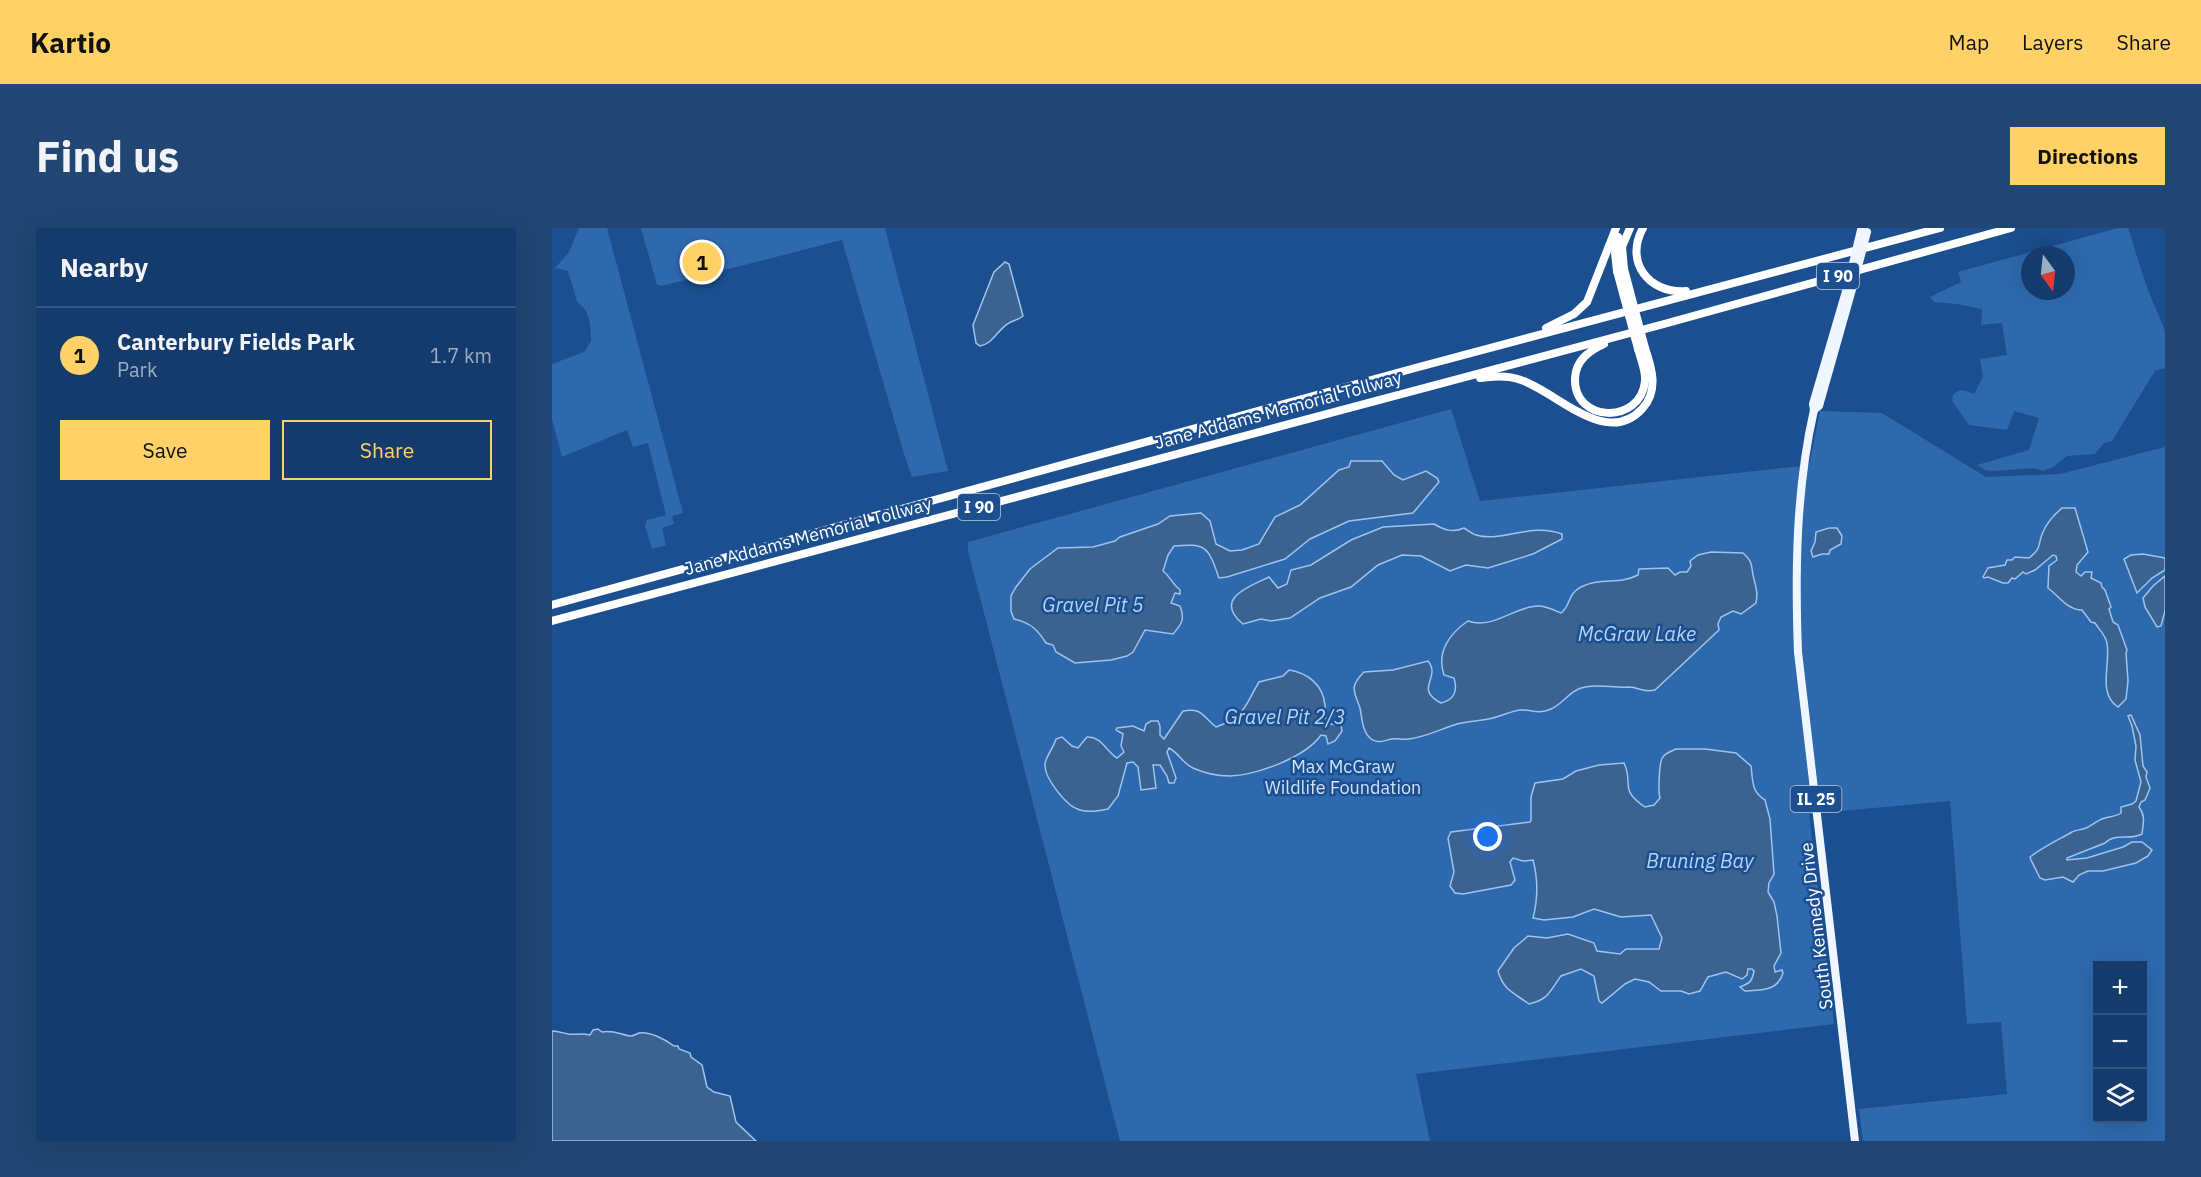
<!DOCTYPE html>
<html lang="en">
<head>
<meta charset="utf-8">
<style>
	:root { --surface:#143b6b; --page:#214673; --text:#f1f3f6; --muted:#9dadc1; --line:#33557e; --accent:#ffd166 }
	body { margin:0; font-family:"IBM Plex Sans",sans-serif; background:var(--page); color:var(--text) }
	.controls { position:absolute; right:18px; bottom:18px; display:grid; overflow:hidden; border-radius:0px; box-shadow:0 6px 24px #0002 }
	.controls button { width:54px; height:54px; display:grid; place-items:center; padding:0; border:0; border-bottom:2px solid var(--line); background:var(--surface); color:var(--text); font:30px sans-serif }
	.compass { position:absolute; left:1469px; top:18px; width:54px; height:54px; border-radius:50%; background:var(--surface); box-shadow:0 6px 24px #0002; rotate:165deg }
	.you { position:absolute; left:936px; top:609px; width:21px; height:21px; margin:-15px; border:4px solid #fff; border-radius:50%; background:#1a73e8; box-shadow:0 0 0 9px #1a73e833 }
	.badge { display:grid; place-items:center; width:39px; height:39px; border-radius:50%; background:var(--accent); color:#111; font-size:20px; font-weight:700 }
	.pin { position:absolute; translate:-50% -50%; border:3px solid #fff; box-shadow:0 2px 6px #0006 }
	.list { margin:0; padding:0; list-style:none }
	h2 { display:flex; justify-content:space-between; align-items:center; height:78px; margin:0; padding:0 24px; font-size:26px }
	h2 small { font-size:20px; font-weight:400; color:var(--muted) }
	.list li { display:grid; grid-template-columns:39px 1fr auto; gap:18px; align-items:center; box-sizing:border-box; height:96px; padding:0 24px; border-top:2px solid var(--line) }
	.list b { display:block; font-size:22px; white-space:nowrap }
	.list p { margin:0; font-size:20px; white-space:nowrap; color:var(--muted) }
	.list em { font-size:20px; font-style:normal; color:var(--muted) }
	.actions { display:flex; gap:12px; padding:18px 24px }
	.actions a { flex:1; padding:14px 0; border:2px solid var(--accent); border-radius:0px; text-align:center; font-size:21px; color:var(--accent) }
	.actions .main { background:var(--accent); color:#111 }
	.icon { flex:none; width:33px; height:33px; fill:none; stroke:currentColor; stroke-width:2; stroke-linecap:round; stroke-linejoin:round }
	.map { position:relative; flex:none; width:1613px; height:913px; overflow:hidden; border-radius:0px }
	header { display:flex; align-items:center; gap:36px; box-sizing:border-box; height:84px; padding:0 30px; background:var(--accent); color:#111 }
	header strong { font-size:28px }
	nav { display:flex; gap:33px; margin-inline-start:auto; font-size:21px }
	.intro { display:flex; align-items:center; justify-content:space-between; box-sizing:border-box; height:144px; padding:0 36px }
	h1 { margin:0; font-size:42px }
	.button { padding:15px 27px; border-radius:0px; background:var(--accent); color:#111; font-size:21px; font-weight:700 }
	main { display:flex; gap:36px; padding:0 36px }
	aside { flex:1; background:var(--surface); border-radius:0px; box-shadow:0 6px 24px #0002 }
	.map>svg:first-child { display:block }
	.green { fill:#2e69ad; fill-rule:evenodd }
	.water { fill:#3c6290; stroke:#9cc4f0; stroke-width:1.5 }
	.lines { fill:none; stroke-linecap:round; stroke-linejoin:round }
	.primary { stroke:#f0f6ff; stroke-width:8 }
	.motorway { stroke:#fff; stroke-width:8 }
	.primary-bridge { stroke:#f0f6ff; stroke-width:8 }
	.motorway-bridge { stroke:#fff; stroke-width:8 }
	.labels { text-anchor:middle; dominant-baseline:central; stroke-width:5; stroke-linejoin:round; paint-order:stroke }
	.shield { fill:#1b4f8f; stroke:#bbcadd; stroke-width:1.5 }
	.shield-label { font-size:16px; font-weight:bold; fill:#fff }
	.street-label { font-size:18px; fill:#fff; stroke:#1b4f8f }
	.park-label { font-size:18px; fill:#cfe3fa; stroke:#1b4f8f }
	.water-label { font-size:20px; font-style:italic; fill:#b5d3f5; stroke:#1b4f8f }
</style>
</head>
<body>
<header>
<strong>Kartio</strong>
<nav><a>Map</a><a>Layers</a><a>Share</a></nav>
</header>
<div class="intro"><h1>Find us</h1><a class="button">Directions</a></div>
<main>
<aside>
<h2>Nearby<small></small></h2>
<ul class="list">
<li><span class="badge">1</span><div><b>Canterbury Fields Park</b><p>Park</p></div><em>1.7 km</em></li>
</ul>
<div class="actions"><a class="main">Save</a><a>Share</a></div>
</aside>
<div class="map">
<svg width="1613" height="913" viewBox="0 0 1613 913">
	<rect width="100%" height="100%" fill="#1b4f8f"/>
	<!-- green -->
	<g class="green">
		<path d="M27 0H55L131 285 120 288 122 296 110 300 114 317 100 321 93 298 95 292 114 287 96 215 81 219 75 202 10 229 0 191V136L32 124 39 113 38 95 34 83 25 73 16 43 3 40 17 24Z"/>
		<path d="M89 0H333L396 243 360 249 352 226 290 12 110 58 105 57Z"/>
		<path d="M1566 0H1576L1594 57 1613 103V140L1603 143 1560 213 1552 215 1543 226 1515 228 1501 239 1491 243 1482 240 1442 243 1433 242 1425 237 1477 222 1487 190 1462 183 1455 202 1417 197 1400 173 1401 167C1408 159 1414 163 1422 166L1431 149 1428 131 1455 127 1450 95 1429 97 1430 81 1405 76 1382 74 1378 69 1409 54 1406 44ZM1478 27H1514V63H1478Z"/>
		<path d="M899 181 928 273 1257 237 1268 183 1330 185 1434 249 1508 246 1613 219V913H1311L1307 881 1455 866 1449 794 1415 796 1398 573 1257 586 1282 796 864 846 878 913H568L416 323V314ZM1546 738H1590V890H1546Z"/>
	</g>
	<!-- water -->
	<g class="water">
		<path d="M453 34 457 36 471 88C466 92 462 92 457 95 446 101 441 116 428 118L424 115 421 97 442 44Z"/>
		<path d="M799 233H830L842 247 851 252 874 243 885 250 887 254 861 285 797 293 758 311 733 331 675 349 667 350C656 319 655 315 622 318L616 327 611 343C619 349 619 355 628 362V366L623 365 619 375 628 378C633 391 630 396 621 406L593 402 581 424 575 428 559 432 523 435 504 424 501 417 494 415C485 401 479 395 462 391L459 383V368L464 359 478 341 506 320 541 319 563 313 568 309 606 296 618 288 649 285 658 293 664 316 678 323 690 322 707 316 723 289 748 277 787 242 797 239Z"/>
		<path d="M1510 280H1523L1536 324 1525 337 1524 344 1529 348 1533 344H1540L1539 350 1549 355 1550 359 1553 362 1559 379 1557 381 1561 394 1566 397 1575 422 1574 425 1576 453 1574 471 1566 479C1545 465 1559 436 1555 415 1554 408 1547 401 1543 395L1539 394 1530 382C1515 382 1507 368 1496 360L1497 338 1505 332 1504 328 1501 327 1483 342 1474 346 1471 344 1463 351 1460 350 1456 355H1451L1436 349 1432 350 1431 349 1436 340 1453 337 1455 332H1460L1463 329 1477 330C1491 319 1485 317 1491 304 1495 294 1502 287 1510 280Z"/>
		<path d="M882 296C892 302 901 305 912 300 916 302 920 306 924 307 949 315 978 294 1010 306V311L981 326 936 340 914 337 898 343 869 328 850 327 826 337 799 359 768 370 738 390 719 393 709 391 691 396C661 371 696 359 717 349L726 360 735 356 739 342 759 337 799 312 831 299Z"/>
		<path d="M1277 300H1285L1290 308 1289 316 1278 322 1277 326H1270L1261 329 1259 323 1263 314 1264 304Z"/>
		<path d="M1159 324 1191 325C1203 336 1198 338 1202 351 1204 360 1206 364 1204 375L1189 386 1181 383 1169 389 1166 396 1167 402 1103 462C1090 465 1087 459 1077 459 1062 460 1048 456 1033 459 1019 461 1011 476 999 481 985 487 979 481 968 482 959 483 950 488 941 490 929 493 917 493 905 496 889 501 874 509 857 511 851 512 845 510 839 511 832 513 825 516 818 510 810 503 810 489 808 480 802 463 797 459 812 444L841 442 876 433C890 450 861 460 889 475 902 472 906 463 902 450L892 447C884 424 898 405 916 393 941 402 963 378 986 378 994 378 1002 382 1009 385 1019 378 1015 366 1029 359 1049 349 1067 357 1086 347L1087 341 1116 340 1123 347 1128 344H1135L1139 338 1138 333 1146 327Z"/>
		<path d="M1591 326 1613 330V342L1600 350 1585 365 1572 331 1579 327Z"/>
		<path d="M1613 348V383L1609 398 1605 399 1593 379 1591 370 1601 358Z"/>
		<path d="M737 442C756 445 771 457 773 477 774 484 772 490 776 496L789 497 790 503 783 513 776 516 774 508 769 507C754 529 705 547 678 548 666 548 652 545 641 540 630 535 627 525 617 520L615 524 624 550 622 555H617L615 548 608 537H601L604 560 589 562 586 539 581 534 575 535 566 568 556 581C547 583 537 585 528 582 515 579 492 550 493 536 494 528 502 519 504 511L510 509 520 518 526 520 535 509C549 508 554 523 565 530L572 524 569 518 571 506 564 502 565 500 581 498 592 503 594 496 599 493H606L608 498V507L612 511 631 483C650 479 651 489 664 499 694 488 692 479 707 454L731 448Z"/>
		<path d="M1579 487 1588 507 1591 538 1595 544 1594 549 1598 560 1593 572 1589 574 1587 579C1594 588 1591 596 1590 606 1578 613 1564 604 1553 615L1515 630V632L1535 630 1571 619 1580 614H1590L1600 622 1596 628 1584 635 1551 643H1536L1527 647 1521 654 1511 649 1493 652 1488 650 1479 632 1478 629C1491 619 1506 612 1520 604 1523 602 1529 602 1534 600 1539 598 1542 595 1546 593 1553 588 1562 590 1569 585V579L1580 576 1584 573 1589 554 1583 532 1584 518 1580 498 1576 488Z"/>
		<path d="M1124 521H1153L1184 525 1199 538C1201 553 1199 563 1213 572L1218 591 1222 646 1217 655 1216 664 1222 674 1225 688 1229 725 1222 738 1223 744 1230 742 1231 745C1226 763 1209 762 1193 763L1188 759C1198 755 1200 754 1202 743L1200 741H1196L1195 747 1190 751 1174 744 1156 749 1148 763 1137 766 1129 763H1109L1097 754 1083 751 1073 756 1050 775 1047 773 1042 748 1029 741 1009 748C997 764 997 771 977 776 961 764 952 763 946 743L962 720 976 708 995 710 1016 706 1042 715 1045 723 1068 726 1074 721H1107L1110 710 1099 687 1069 689 1042 681 1021 689 992 692 981 690C986 671 986 651 981 632L971 633 961 630 958 634 963 652 959 657 911 666 903 665 898 658 902 644 896 610 899 604 978 594 979 592V569L983 555 1011 551 1024 543 1047 537 1072 535C1082 555 1066 561 1093 579L1102 577 1108 570C1106 563 1107 533 1111 529 1113 525 1120 523 1124 521Z"/>
		<path d="M46 801 50 804C62 802 67 806 78 808 82 808 84 806 87 805 98 803 114 812 122 818H126L127 821 138 825 139 829 150 837 155 859 162 864 178 868 184 894 204 913H0V803C7 803 10 805 16 806 23 807 30 805 38 807L41 802Z"/>
	</g>
	<g class="lines">
		<!-- primary -->
		<g class="primary">
			<path d="M1295 60 1261 176 1262 182C1244 261 1243 343 1246 424L1303 913"/>
			<path d="M1262 182 1267 178 1301 58"/>
		</g>
		<!-- motorway -->
		<g class="motorway">
			<path d="M1091 0C1072 34 1097 66 1134 63"/>
			<path d="M1072 41 1070 19 1078 0"/>
			<path d="M1065 43 1063 25 1066 9"/>
			<path d="M994 100 1022 86 1035 74 1064 0"/>
			<path d="M1052 116C1037 123 1024 132 1023 150 1021 195 1089 197 1093 153 1094 143 1089 132 1086 121"/>
			<path d="M928 150C941 148 956 147 969 152 1005 164 1054 220 1090 181 1107 163 1100 140 1093 120"/>
			<path d="M0 377 863 140 1388 0"/>
			<path d="M0 393 1112 96 1459 0"/>
		</g>
		<!-- primary-bridge -->
		<g class="primary-bridge">
			<path d="M1301 58 1315 4"/>
			<path d="M1295 60 1309 2"/>
		</g>
		<!-- motorway-bridge -->
		<g class="motorway-bridge">
			<path d="M1072 41 1093 120"/>
			<path d="M1065 43 1086 121"/>
		</g>
	</g>
	<g class="labels">
		<!-- shield labels -->
		<g class="shield">
			<rect x="1265" y="35" width="42" height="26" rx="4.5"/>
			<rect x="406" y="266" width="42" height="26" rx="4.5"/>
			<rect x="1238.5" y="558" width="51" height="26" rx="4.5"/>
		</g>
		<g class="shield-label">
			<text x="1286" y="48">I 90</text>
			<text x="427" y="279">I 90</text>
			<text x="1264" y="571">IL 25</text>
		</g>
		<!-- street labels -->
		<g class="street-label">
			<text transform="translate(726 182) rotate(-15)">Jane Addams Memorial Tollway</text>
			<text transform="translate(256 308) rotate(-15)">Jane Addams Memorial Tollway</text>
			<text transform="translate(1264 698) rotate(-97)">South Kennedy Drive</text>
		</g>
		<!-- park labels -->
		<g class="park-label">
			<text x="791" y="538">Max McGraw<tspan x="791" dy="21">Wildlife Foundation</tspan></text>
		</g>
		<!-- water labels -->
		<g class="water-label">
			<text x="541" y="376">Gravel Pit 5</text>
			<text x="1085" y="405">McGraw Lake</text>
			<text x="733" y="488">Gravel Pit 2/3</text>
			<text x="1148" y="632">Bruning Bay</text>
		</g>
	</g>
</svg>
<div class="controls">
<button>+</button>
<button>−</button>
<button><svg class="icon" aria-label="layers" viewBox="0 0 24 24"><path d="M12 4l9 5-9 5-9-5zM3 14l9 5 9-5"/></svg></button>
</div>
<svg class="compass" viewBox="-18 -18 36 36"><path d="M0-13l5 13h-10z" fill="#e53935"/><path d="M0 13l5-13h-10z" fill="#9dadc1"/></svg>
<div class="you"></div>
<div class="pin badge" style="left:150px;top:34px">1</div>
</div>
</main>
</body>
</html>
